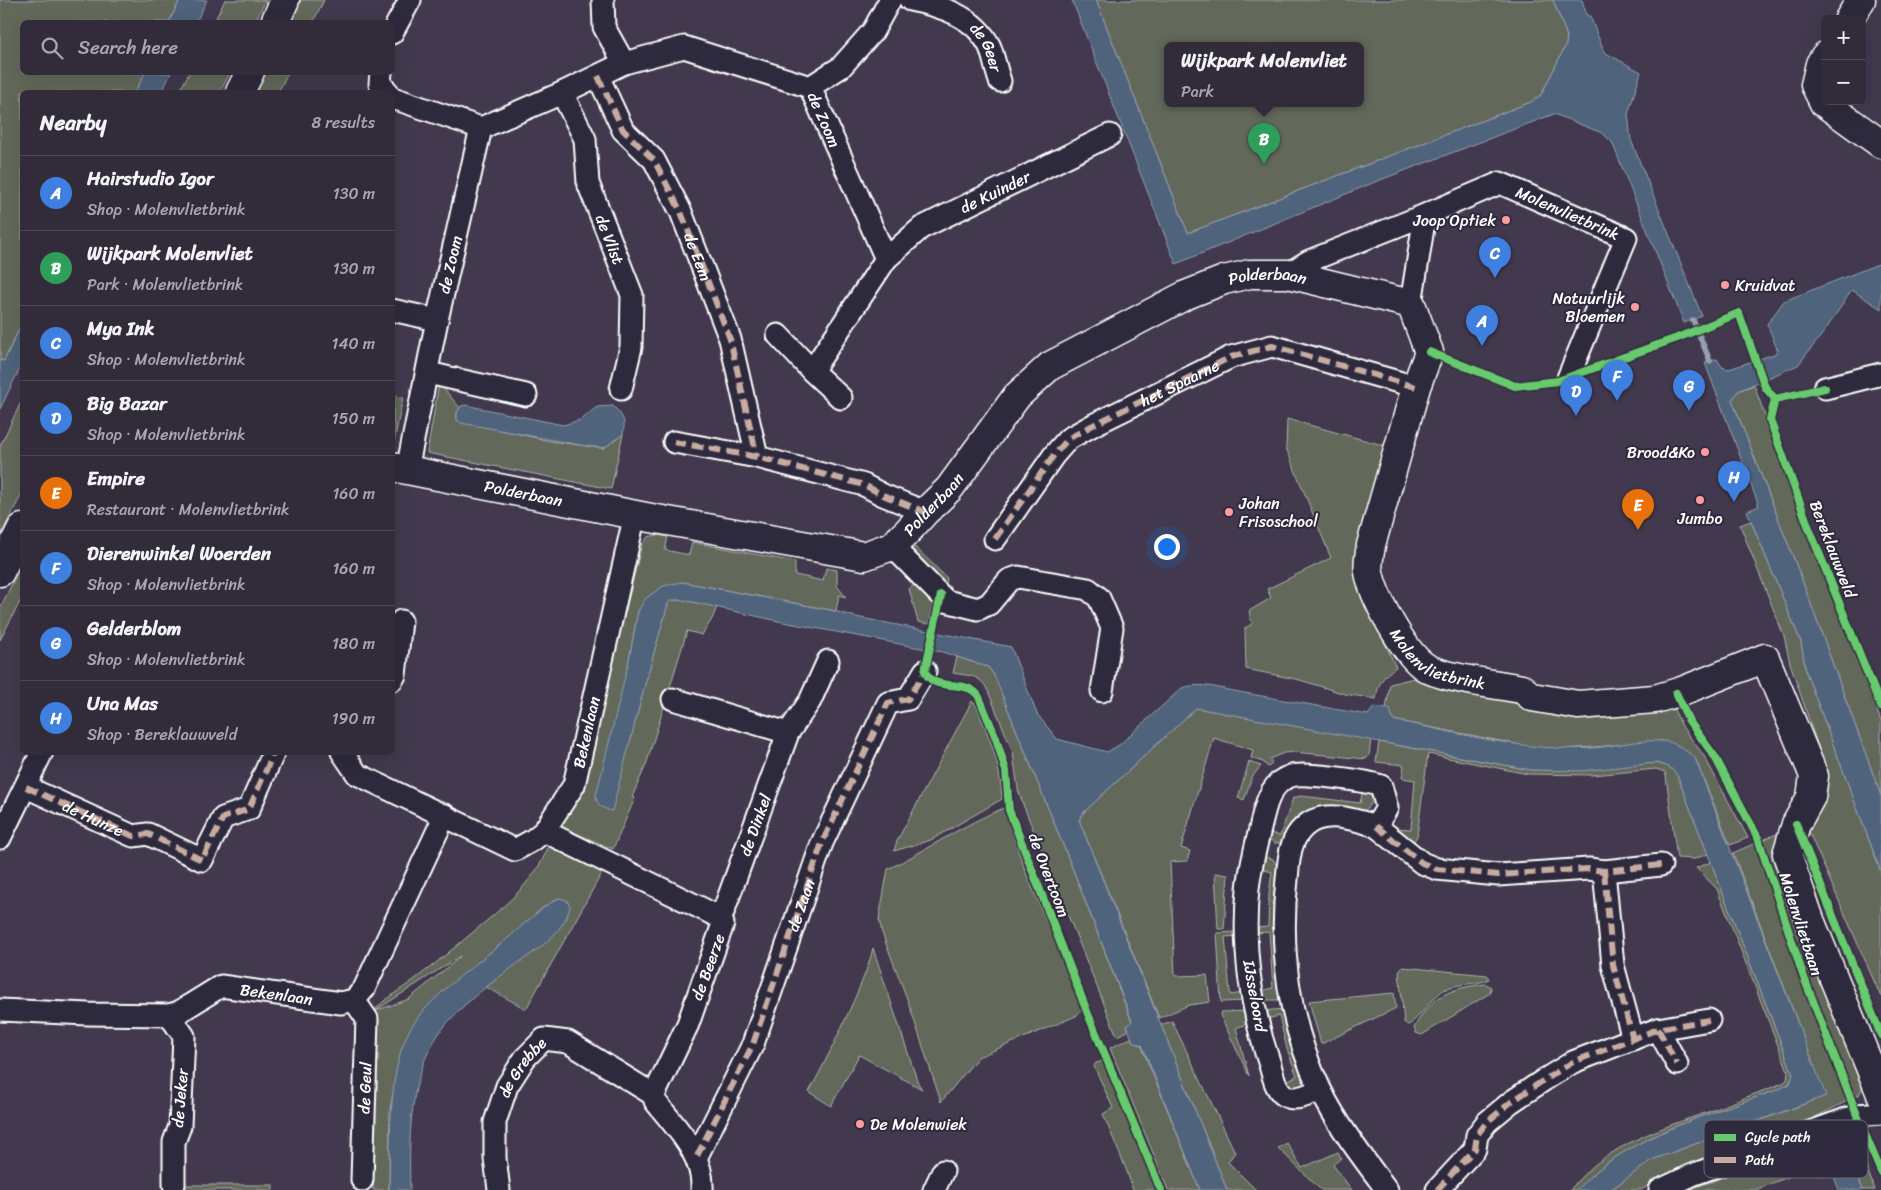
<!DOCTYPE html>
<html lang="en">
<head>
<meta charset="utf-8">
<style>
	:root { --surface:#322b3a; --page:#3d3745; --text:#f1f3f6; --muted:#a8a7af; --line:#4d4754; --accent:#ff9aa2 }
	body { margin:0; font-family:Sriracha,sans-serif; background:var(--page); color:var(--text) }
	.controls { position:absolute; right:15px; top:15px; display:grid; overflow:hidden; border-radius:8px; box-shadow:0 5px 20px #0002 }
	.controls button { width:45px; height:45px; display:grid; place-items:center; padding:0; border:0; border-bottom:1px solid var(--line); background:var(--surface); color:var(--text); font:25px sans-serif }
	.you { position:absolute; left:1166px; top:546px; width:18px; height:18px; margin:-12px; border:4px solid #fff; border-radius:50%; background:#1a73e8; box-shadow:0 0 0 8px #1a73e833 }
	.badge { display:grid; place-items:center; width:32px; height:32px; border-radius:50%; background:var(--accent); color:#fff; font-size:16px; font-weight:700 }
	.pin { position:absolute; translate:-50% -41px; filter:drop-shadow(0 1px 2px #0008) }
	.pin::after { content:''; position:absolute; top:26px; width:18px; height:15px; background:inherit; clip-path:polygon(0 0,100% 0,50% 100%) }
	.popup { position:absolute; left:1164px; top:42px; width:200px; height:65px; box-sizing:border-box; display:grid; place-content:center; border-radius:8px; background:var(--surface); filter:drop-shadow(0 1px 4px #0005); font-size:16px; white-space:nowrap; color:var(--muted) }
	.popup b { font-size:19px; color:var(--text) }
	.popup::after { content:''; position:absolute; left:50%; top:100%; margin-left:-10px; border:10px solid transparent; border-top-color:var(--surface) }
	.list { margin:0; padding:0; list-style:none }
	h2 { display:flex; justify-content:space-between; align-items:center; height:65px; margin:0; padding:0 20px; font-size:21px }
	h2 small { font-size:16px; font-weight:400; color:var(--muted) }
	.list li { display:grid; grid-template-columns:32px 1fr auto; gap:15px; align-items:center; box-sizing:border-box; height:75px; padding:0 20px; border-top:1px solid var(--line) }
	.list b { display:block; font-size:19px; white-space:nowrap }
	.list p { margin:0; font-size:16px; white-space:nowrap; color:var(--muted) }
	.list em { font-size:16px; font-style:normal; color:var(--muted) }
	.icon { flex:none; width:28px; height:28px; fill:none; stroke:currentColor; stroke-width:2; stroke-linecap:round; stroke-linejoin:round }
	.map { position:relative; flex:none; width:1881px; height:1190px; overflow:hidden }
	.search { position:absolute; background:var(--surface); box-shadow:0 5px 20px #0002; left:20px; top:20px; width:375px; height:55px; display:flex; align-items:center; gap:12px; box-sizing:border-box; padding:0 18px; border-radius:8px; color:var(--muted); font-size:19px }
	.panel { position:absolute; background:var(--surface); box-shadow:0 5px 20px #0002; left:20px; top:90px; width:375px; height:665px; border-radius:8px }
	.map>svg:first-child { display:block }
	.green { fill:#62675a; stroke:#b0b3ac; fill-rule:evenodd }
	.water { fill:#50637b; stroke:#96a1b0 }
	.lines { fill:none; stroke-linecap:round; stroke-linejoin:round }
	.stream { stroke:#96a1b0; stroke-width:5.5 }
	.street-casing { stroke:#fff; stroke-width:25 }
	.secondary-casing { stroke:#fff; stroke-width:31 }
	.street { stroke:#2f2a3d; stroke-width:21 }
	.secondary { stroke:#2f2a3d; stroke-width:28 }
	.quiet { stroke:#c7aca2; stroke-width:6; stroke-dasharray:12 6; stroke-linecap:butt }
	.cycleway-casing { stroke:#2f2a3d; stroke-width:11 }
	.cycleway { stroke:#67ca6e; stroke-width:8 }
	.poi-dot { fill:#ff9aa2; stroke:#2f2a3d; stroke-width:2 }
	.labels { text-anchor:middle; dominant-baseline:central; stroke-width:4; stroke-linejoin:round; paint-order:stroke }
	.street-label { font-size:16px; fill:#fff; stroke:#2f2a3d }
	.poi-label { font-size:16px; fill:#fff; stroke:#2f2a3d; text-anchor:end }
	.key { fill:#2f2a3d; stroke:#6d6a77; stroke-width:1 }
	.key-label { font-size:14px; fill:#fff }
</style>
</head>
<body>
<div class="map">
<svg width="1881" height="1190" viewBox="0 0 1881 1190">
	<rect width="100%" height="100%" fill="#42394e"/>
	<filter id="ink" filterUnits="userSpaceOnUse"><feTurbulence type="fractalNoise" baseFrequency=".02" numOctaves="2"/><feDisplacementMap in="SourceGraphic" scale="10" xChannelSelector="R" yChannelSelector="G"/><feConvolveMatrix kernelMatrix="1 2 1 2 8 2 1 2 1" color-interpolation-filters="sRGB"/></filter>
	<g filter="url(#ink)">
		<!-- green -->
		<g class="green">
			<path d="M0 0H180L169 22H22V72L145 73 135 92H22V323L4 361 0 360Z"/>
			<path d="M225 0H266L255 22H214Z"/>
			<path d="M301 0H324L313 22H290Z"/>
			<path d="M1096 0H1553L1567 36 1566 45 1541 95 1531 102 1188 233ZM1168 45H1360V103H1168Z"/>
			<path d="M189 73V72L230 73 220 92H179Z"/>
			<path d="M265 73H288L278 92H255Z"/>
			<path d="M439 383 460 408 457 413V420L550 441 601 448H604L623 434 611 489 427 453Z"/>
			<path d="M1754 385 1806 530 1881 721V796L1802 580 1732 400 1738 391Z"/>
			<path d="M393 396 403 397 395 437 393 444Z"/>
			<path d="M22 400V494L0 536V446Z"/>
			<path d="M1287 419 1390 447 1369 610 1396 667C1383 676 1378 683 1376 699L1345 694 1300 680 1246 669 1245 628 1252 624 1249 611 1271 598 1267 589 1331 558 1286 448Z"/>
			<path d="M1751 521 1801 642 1806 672 1881 872V997L1808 830 1827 790 1826 770 1790 663 1784 636 1740 525Z"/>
			<path d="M656 535 668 537 665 550 689 555 692 542 795 562V575L823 581 826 568 837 570V586L846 597 839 595 836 611 682 582 638 611 629 660 611 811 647 677 668 603 671 600H683L717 607 712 619 702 635 687 631 646 765 632 797 635 798 613 849 564 828 560 821 585 775 642 544 648 537Z"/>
			<path d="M915 547 947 578 945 590 907 554Z"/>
			<path d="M22 564V598L0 640V608Z"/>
			<path d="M918 580 935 598 929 624 918 622 909 589Z"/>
			<path d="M957 657 988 667 994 675 1070 862 1132 1022 1127 1026 1129 1030 1117 1036 1024 807 1018 789 1013 752 988 691C980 674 969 676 953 673Z"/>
			<path d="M1418 677 1437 687 1542 709 1673 708 1683 728 1704 756 1748 838 1730 845 1695 758 1679 746 1662 741 1595 747 1561 749 1531 747 1393 720 1386 709 1390 684Z"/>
			<path d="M972 701 976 705C990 739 1000 761 1002 799L931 840 894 851 897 841Z"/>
			<path d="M1196 708 1371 739 1369 755 1366 759 1294 752 1284 753 1269 759 1272 764 1268 767 1263 762 1251 758 1253 750 1214 738 1181 848 1190 851 1187 861 1170 862 1175 976 1207 975 1210 1002 1189 1005 1159 1018 1079 820 1084 812Z"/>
			<path d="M1379 742 1531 770H1555L1655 763C1666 765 1672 767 1678 777L1708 854 1694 859 1677 858 1666 776 1665 772 1656 769 1593 775 1528 774 1428 754 1417 836 1414 841 1410 843 1392 828 1411 829 1415 780 1402 778 1404 765 1376 762Z"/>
			<path d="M1249 762 1261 766 1252 777 1244 800 1238 798Z"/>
			<path d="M1363 790 1370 793C1375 801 1371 806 1364 811L1279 843H1274L1269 839 1267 832 1280 836 1293 798 1301 796 1360 803Z"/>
			<path d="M1004 808 1026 873 1083 1008 1076 1016 978 1057 941 1102 908 1001 882 933 879 919 888 869C927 850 964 824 1004 808Z"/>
			<path d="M1788 829 1865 1082 1859 1095 1790 1130 1664 1177 1641 1190H1610L1654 1159 1805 1104 1812 1060 1733 853Z"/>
			<path d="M549 845 603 871 526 1009 486 987 495 980 559 898 541 909 521 928 476 964 400 1058 390 1109 389 1190H373L377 1059 371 1051 373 1012C383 999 401 990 415 979 434 965 453 949 472 933 502 908 535 883 549 845ZM460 957 409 999 375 1011 460 956Z"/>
			<path d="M1265 857 1273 859 1278 868 1283 1000H1260V991L1273 988 1269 932 1256 933V928L1268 927 1269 894 1272 872 1261 869 1262 858Z"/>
			<path d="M1711 862 1793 1074C1790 1085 1788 1085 1777 1090 1708 1115 1628 1135 1576 1190H1570C1603 1147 1658 1129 1708 1112 1733 1102 1758 1093 1783 1083L1787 1080 1788 1071 1717 889 1696 868Z"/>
			<path d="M1215 873 1228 875 1224 929H1218Z"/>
			<path d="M1237 932 1238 936 1225 937 1230 993 1231 995 1243 993 1247 1001 1221 1002 1217 933Z"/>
			<path d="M873 948 918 1083 922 1089 859 1055 831 1106 809 1092C824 1065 837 1038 850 1009 859 989 868 969 873 948Z"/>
			<path d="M1402 967 1487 975 1489 979C1475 986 1458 982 1444 990 1432 997 1414 1024 1408 1025L1404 1022 1399 971Z"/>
			<path d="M1486 984 1491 987 1490 993 1422 1035 1416 1033 1414 1028C1431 995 1451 988 1486 984Z"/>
			<path d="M1394 993 1396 1008 1321 1044 1309 1001Z"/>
			<path d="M1285 1009 1306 1081 1302 1086 1296 1089 1287 1086 1286 1081 1297 1076 1287 1049 1279 1016 1267 1019 1262 1011Z"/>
			<path d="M1249 1011V1023L1236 1028 1249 1076 1220 1015 1221 1012Z"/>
			<path d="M1172 1021 1235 1152 1228 1162 1256 1190H1227L1161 1025Z"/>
			<path d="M1131 1038 1133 1042 1141 1045 1200 1190H1168L1110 1048Z"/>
			<path d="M1104 1061 1156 1190H1133L1126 1169 1103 1114 1113 1108 1094 1066 1096 1063Z"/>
			<path d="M1852 1141 1857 1143 1875 1190H1863L1852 1164 1821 1176 1819 1172 1826 1169 1819 1149Z"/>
			<path d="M1287 1143 1302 1168 1338 1152 1341 1158 1333 1165 1352 1190H1321L1278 1148Z"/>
			<path d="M1803 1148 1811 1168 1755 1190H1688Z"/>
			<rect x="185" y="1185" width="88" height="5"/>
		</g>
		<!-- water -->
		<g class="water">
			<path d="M180 0H207L196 22H169Z"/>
			<path d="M1072 0H1096L1188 233 1531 102 1541 95 1566 45 1567 36 1553 0H1582L1587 16H1590L1604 52 1641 72 1628 114 1631 140 1702 316 1684 323 1612 142 1602 133 1554 114 1375 182 1176 264Z"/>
			<path d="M145 73V72L171 73 162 92H135Z"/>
			<path d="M1881 263V309L1852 290 1824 332 1798 365 1738 391 1732 400 1802 580 1881 796V872L1806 672 1801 642 1747 511 1759 506 1705 363 1717 359 1722 367 1729 369 1774 354 1778 351 1767 324 1784 301Z"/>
			<path d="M22 323V364L0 409V360L4 361Z"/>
			<path d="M465 405 563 425 580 420 597 407 613 406C623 416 626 420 623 434L604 448 586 446 461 423 457 420V413L461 406Z"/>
			<path d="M682 582 830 610 856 617 1011 647 1037 714 1057 739 1107 752 1119 745 1182 688C1198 683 1211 686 1228 690L1368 715 1374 707 1390 709 1393 720C1459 733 1526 752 1593 748 1615 746 1641 739 1662 741 1675 741 1685 750 1695 758L1826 1096 1654 1159 1610 1190H1576C1628 1135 1708 1115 1777 1090L1790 1084 1793 1074 1678 777C1672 767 1666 765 1655 763L1582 771 1531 770 1196 708 1084 812 1079 820 1227 1190H1200L1142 1045 1133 1042 1127 1026 1132 1021 1070 862 994 675 988 667 942 652 783 622 683 600H671L668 604 647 677 612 811C603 808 597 807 596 796L629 660 638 611 645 599 663 586Z"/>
			<path d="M559 898 567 900 570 907C564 933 537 950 517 964 491 983 459 1006 440 1032 408 1077 409 1138 410 1190H389C391 1142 386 1059 416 1020 438 991 469 970 497 947 518 931 536 910 559 898Z"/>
			<path d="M1852 1164 1863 1190H1839L1832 1171Z"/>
		</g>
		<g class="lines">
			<!-- stream -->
			<path class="stream" d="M1693 320 1710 361"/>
			<defs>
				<g id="street">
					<path d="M603 0 604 27 624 63"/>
					<path id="s1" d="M910 0C941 6 975 16 990 47 994 58 996 70 1000 81"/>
					<path d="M392 33 410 0"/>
					<path d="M381 72 380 84 388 92"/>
					<path d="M598 76 623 130 654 160 681 212 730 339 757 457"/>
					<path d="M810 87 841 67 873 31 890 0"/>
					<path id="s2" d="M562 93 585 139 588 183 632 295 631 347 621 389"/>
					<path id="s3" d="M393 98 481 128 562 93 624 63 684 47 810 87 886 259 812 371 841 398"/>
					<path id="s4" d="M886 259 921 228 1110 135"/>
					<path id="s5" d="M1288 274 1309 261 1425 215 1500 183 1626 238 1568 378"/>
					<path d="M1411 304 1425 215"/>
					<path d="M392 310 437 320"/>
					<path d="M778 335 812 371"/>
					<path d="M428 373 526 395"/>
					<path d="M1825 388 1881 374"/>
					<path d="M674 442 757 457 864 485 883 495 925 512"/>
					<path id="s6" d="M407 470 437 320 481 128"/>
					<path d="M995 539 1054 455 1068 439 1095 424 1231 357 1272 346 1416 387"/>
					<path d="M892 546 946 601 978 609 989 604 1009 580 1018 577 1088 589 1099 598 1112 628 1102 691"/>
					<path d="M392 680 395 675 401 621"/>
					<path d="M673 699 788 733"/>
					<path id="s7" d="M342 752 357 774 515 850 533 840 544 831 574 785 635 514"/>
					<path id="s8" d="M26 787 133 836 148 834 202 860 223 818 249 809 274 752"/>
					<path d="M1376 826 1422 863 1437 869 1498 875 1589 869 1604 871 1661 865"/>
					<path d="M544 831 721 918 723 924 688 1024 654 1095 655 1101C676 1128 704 1154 702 1190"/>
					<path d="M0 838 42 752"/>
					<path d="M1604 871 1613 965 1633 1039"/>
					<path id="s9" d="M721 918 788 733 810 701 828 661"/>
					<path d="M354 1000 367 1019 362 1180"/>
					<path id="s10" d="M0 1010 88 1014 169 1015 179 1012 221 986 341 1003 354 1000 364 989 445 815"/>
					<path d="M169 1015 184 1036 180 1126 174 1142V1185"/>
					<path d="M1658 1029 1677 1064"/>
					<path d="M1320 1090C1312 1093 1297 1101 1288 1097 1276 1093 1273 1076 1270 1065 1251 1010 1242 947 1248 889 1250 869 1255 849 1260 829 1264 810 1269 782 1291 776 1303 772 1369 781 1381 786L1387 808 1376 826C1354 819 1323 809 1304 827 1289 840 1289 860 1287 879 1279 950 1289 1025 1320 1089 1338 1126 1363 1158 1387 1190"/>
					<path d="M697 1156 753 1044 822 843 888 703 908 699 925 671"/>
					<path id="s11" d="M499 1190 495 1158V1122L507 1086 525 1058 544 1039 568 1042 654 1095"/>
					<path d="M934 1190 943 1171"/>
					<path d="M1437 1190 1475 1149 1477 1135 1487 1122 1511 1102 1544 1080 1573 1062 1658 1029 1709 1020"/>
					<path d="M1660 1190 1692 1175 1857 1115 1881 1113"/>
				</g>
				<g id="secondary">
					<path d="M1849 19 1861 0"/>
					<path d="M275 22 285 0"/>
					<path d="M1825 56 1820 64 1815 85 1824 103 1881 144"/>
					<path d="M240 92 250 72"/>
					<path id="s12" d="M392 467 651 518 864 556 892 546 907 532 925 512 949 489 1017 396 1050 366 1186 295 1224 280 1250 274H1288L1411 304 1429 352 1416 387 1371 545C1370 553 1367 564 1369 572 1373 596 1404 653 1425 667 1442 678 1500 685 1522 689L1532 697 1578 705 1655 699 1682 691 1765 658 1814 776 1811 797 1796 824 1787 854 1810 920 1881 1094"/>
					<path d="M0 572 22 528"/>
				</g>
			</defs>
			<!-- street casing -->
			<use href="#street" class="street-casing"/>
			<!-- secondary casing -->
			<use href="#secondary" class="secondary-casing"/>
			<!-- street -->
			<use href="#street" class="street"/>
			<!-- secondary -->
			<use href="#secondary" class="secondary"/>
			<!-- quiet -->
			<g class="quiet">
				<path id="s13" d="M598 76 623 130 654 160 681 212 730 339 757 457"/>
				<path d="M674 442 757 457 864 485 883 495 925 512"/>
				<path id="s14" d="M995 539 1054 455 1068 439 1095 424 1231 357 1272 346 1416 387"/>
				<path d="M26 787 133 836 148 834 202 860 223 818 249 809 274 752"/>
				<path d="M1376 826 1422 863 1437 869 1498 875 1589 869 1604 871 1661 865"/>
				<path d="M1604 871 1613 965 1633 1039"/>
				<path d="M1658 1029 1677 1064"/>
				<path id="s15" d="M697 1156 753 1044 822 843 888 703 908 699 925 671"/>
				<path d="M1437 1190 1475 1149 1477 1135 1487 1122 1511 1102 1544 1080 1573 1062 1658 1029 1709 1020"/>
			</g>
			<defs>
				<g id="cycleway">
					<path d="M1429 352 1515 386 1558 381 1677 338 1739 313 1765 387 1775 399 1825 388"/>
					<path d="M1775 399 1770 420 1809 528 1881 707"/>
					<path d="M941 595 925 671C933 694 968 677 979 697L996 738 1006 771 1009 810 1088 1014 1161 1190"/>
					<path d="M1676 693 1689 721 1715 757 1758 838 1803 975 1857 1115 1881 1172"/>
					<path d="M1796 824 1881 1035"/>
				</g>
			</defs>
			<!-- cycleway casing -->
			<use href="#cycleway" class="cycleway-casing"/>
			<!-- cycleway -->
			<use href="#cycleway" class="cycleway"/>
		</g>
	</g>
	<!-- markers -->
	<g class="poi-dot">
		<circle cx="1506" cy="220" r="5"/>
		<circle cx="1725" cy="285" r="5"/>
		<circle cx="1635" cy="307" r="5"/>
		<circle cx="1705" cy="452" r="5"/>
		<circle cx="1700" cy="500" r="5"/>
		<circle cx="1229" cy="512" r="5"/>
		<circle cx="860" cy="1124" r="5"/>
	</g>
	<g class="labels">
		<!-- street labels -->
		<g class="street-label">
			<text stroke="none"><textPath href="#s1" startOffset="95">de Geer</textPath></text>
			<text stroke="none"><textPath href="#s3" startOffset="480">de Zoom</textPath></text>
			<text stroke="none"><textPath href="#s4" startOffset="129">de Kuinder</textPath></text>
			<text stroke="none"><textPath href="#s5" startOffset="305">Molenvlietbrink</textPath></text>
			<text stroke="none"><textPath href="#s2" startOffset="156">de Vlist</textPath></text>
			<text stroke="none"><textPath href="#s13" startOffset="209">de Eem</textPath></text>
			<text stroke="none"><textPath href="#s6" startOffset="210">de Zoom</textPath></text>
			<text stroke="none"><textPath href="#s12" startOffset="989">Polderbaan</textPath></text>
			<text stroke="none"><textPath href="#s14" startOffset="249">het Spaarne</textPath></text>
			<text stroke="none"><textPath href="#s12" startOffset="134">Polderbaan</textPath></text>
			<text stroke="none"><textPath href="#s12" startOffset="569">Polderbaan</textPath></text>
			<text transform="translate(1833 549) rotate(69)">Bereklauwveld</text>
			<text stroke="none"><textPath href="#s12" startOffset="1535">Molenvlietbrink</textPath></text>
			<text stroke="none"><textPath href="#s7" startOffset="346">Bekenlaan</textPath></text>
			<text stroke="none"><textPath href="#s8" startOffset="74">de Hunze</textPath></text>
			<text stroke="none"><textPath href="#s9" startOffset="99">de Dinkel</textPath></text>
			<text transform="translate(1049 875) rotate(69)">de Overtoom</text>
			<text stroke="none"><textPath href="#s15" startOffset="272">de Zaan</textPath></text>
			<text transform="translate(1801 924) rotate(72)">Molenvlietbaan</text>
			<text transform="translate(708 967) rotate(-70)">de Beerze</text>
			<text stroke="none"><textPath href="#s10" startOffset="285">Bekenlaan</textPath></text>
			<text transform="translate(1255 996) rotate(80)">IJsseloord</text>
			<text stroke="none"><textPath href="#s11" startOffset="130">de Grebbe</textPath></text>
			<text transform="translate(365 1088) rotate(-88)">de Geul</text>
			<text transform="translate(180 1098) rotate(-85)">de Jeker</text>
		</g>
		<!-- poi labels -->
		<g class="poi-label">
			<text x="1496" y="220">Joop Optiek</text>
			<text x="1735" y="285" text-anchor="start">Kruidvat</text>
			<text x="1625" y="298">Natuurlijk<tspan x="1625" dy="18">Bloemen</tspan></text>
			<text x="1695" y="452">Brood&amp;Ko</text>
			<text x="1239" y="503" text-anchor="start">Johan<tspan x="1239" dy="18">Frisoschool</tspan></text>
			<text x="1700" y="518" text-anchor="middle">Jumbo</text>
			<text x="870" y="1124" text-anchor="start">De Molenwiek</text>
		</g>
	</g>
	<!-- legend -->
	<rect x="1704" y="1120" width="164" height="58" rx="8" class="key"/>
	<rect x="1714" y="1134" width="22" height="7" fill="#67ca6e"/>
	<rect x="1714" y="1157" width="22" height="6" fill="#c7aca2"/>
	<g class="key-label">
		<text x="1745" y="1142">Cycle path</text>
		<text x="1745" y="1165">Path</text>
	</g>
</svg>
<div class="controls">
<button>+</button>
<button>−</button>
</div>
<div class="you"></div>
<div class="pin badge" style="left:1482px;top:346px;background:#3f7fe0">A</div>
<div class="pin badge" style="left:1264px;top:164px;background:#2e9e5b">B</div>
<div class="popup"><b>Wijkpark Molenvliet</b>Park</div>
<div class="pin badge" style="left:1495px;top:278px;background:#3f7fe0">C</div>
<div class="pin badge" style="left:1576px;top:416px;background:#3f7fe0">D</div>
<div class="pin badge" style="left:1638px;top:530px;background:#e8710a">E</div>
<div class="pin badge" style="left:1617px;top:401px;background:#3f7fe0">F</div>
<div class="pin badge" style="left:1689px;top:411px;background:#3f7fe0">G</div>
<div class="pin badge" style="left:1734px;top:502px;background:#3f7fe0">H</div>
<div class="search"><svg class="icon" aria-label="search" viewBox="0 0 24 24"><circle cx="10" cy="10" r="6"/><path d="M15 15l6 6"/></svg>Search here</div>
<section class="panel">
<h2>Nearby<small>8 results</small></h2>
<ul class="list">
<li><span class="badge" style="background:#3f7fe0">A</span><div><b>Hairstudio Igor</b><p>Shop · Molenvlietbrink</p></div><em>130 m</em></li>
<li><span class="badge" style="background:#2e9e5b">B</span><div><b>Wijkpark Molenvliet</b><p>Park · Molenvlietbrink</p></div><em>130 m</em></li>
<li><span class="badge" style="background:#3f7fe0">C</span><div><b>Mya Ink</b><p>Shop · Molenvlietbrink</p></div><em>140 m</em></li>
<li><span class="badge" style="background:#3f7fe0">D</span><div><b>Big Bazar</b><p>Shop · Molenvlietbrink</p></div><em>150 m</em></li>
<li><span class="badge" style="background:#e8710a">E</span><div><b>Empire</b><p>Restaurant · Molenvlietbrink</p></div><em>160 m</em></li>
<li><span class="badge" style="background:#3f7fe0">F</span><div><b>Dierenwinkel Woerden</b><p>Shop · Molenvlietbrink</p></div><em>160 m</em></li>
<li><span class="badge" style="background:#3f7fe0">G</span><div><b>Gelderblom</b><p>Shop · Molenvlietbrink</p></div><em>180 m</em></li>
<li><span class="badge" style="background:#3f7fe0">H</span><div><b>Una Mas</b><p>Shop · Bereklauwveld</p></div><em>190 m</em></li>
</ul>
</section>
</div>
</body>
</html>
